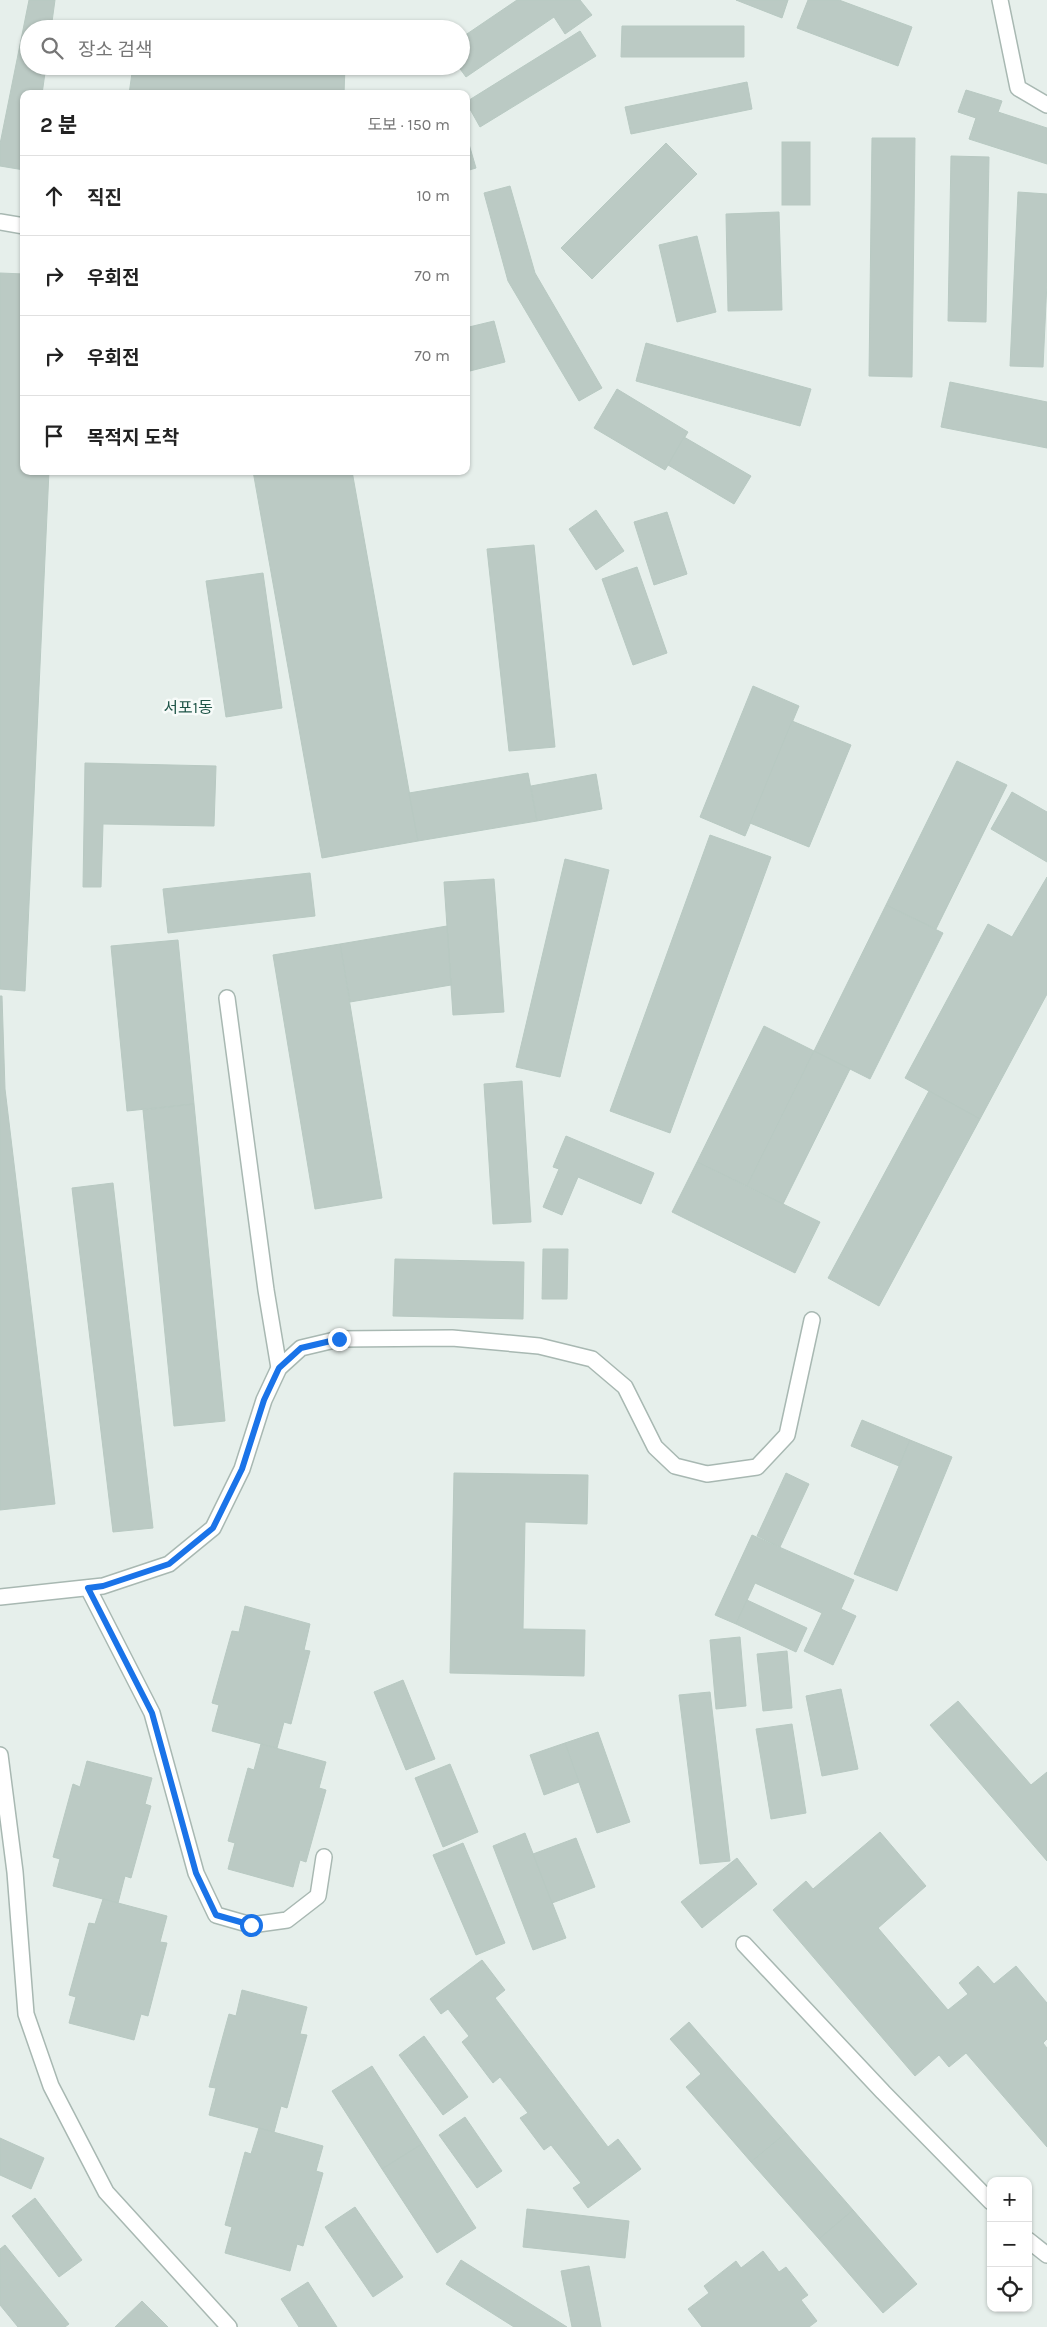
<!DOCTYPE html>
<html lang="ko">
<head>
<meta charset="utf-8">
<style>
	:root { --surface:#fff; --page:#f6f6f6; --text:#222; --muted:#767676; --line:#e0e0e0 }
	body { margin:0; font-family:Karla,"Noto Sans KR",sans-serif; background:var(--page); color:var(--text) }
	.controls { position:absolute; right:15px; bottom:15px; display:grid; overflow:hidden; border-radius:10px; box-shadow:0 1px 4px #0004 }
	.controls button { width:45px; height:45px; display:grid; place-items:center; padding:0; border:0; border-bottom:1px solid var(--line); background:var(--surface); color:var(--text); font:25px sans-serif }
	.stop { position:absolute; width:15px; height:15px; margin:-11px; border:4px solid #1a73e8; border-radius:50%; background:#fff }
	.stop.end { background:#1a73e8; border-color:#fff; box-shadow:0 1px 5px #0008 }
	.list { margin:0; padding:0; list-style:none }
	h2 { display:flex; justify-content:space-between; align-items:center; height:65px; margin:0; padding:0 20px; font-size:21px }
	h2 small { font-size:16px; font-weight:400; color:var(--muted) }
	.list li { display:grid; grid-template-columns:32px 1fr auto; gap:15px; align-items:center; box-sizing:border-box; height:80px; padding:0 20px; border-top:1px solid var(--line) }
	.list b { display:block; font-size:19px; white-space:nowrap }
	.list em { font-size:16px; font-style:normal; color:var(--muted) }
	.icon { flex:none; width:28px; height:28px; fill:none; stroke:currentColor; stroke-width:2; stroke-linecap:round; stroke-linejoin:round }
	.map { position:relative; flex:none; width:1047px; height:2327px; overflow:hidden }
	.search { position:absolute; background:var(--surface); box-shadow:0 1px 4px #0004; left:20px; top:20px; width:450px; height:55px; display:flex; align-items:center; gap:12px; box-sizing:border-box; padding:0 18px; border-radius:28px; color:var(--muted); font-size:19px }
	.panel { position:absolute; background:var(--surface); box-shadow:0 1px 4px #0004; left:20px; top:90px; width:450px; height:385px; border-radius:10px }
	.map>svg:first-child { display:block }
	.building { fill:#bbcac4; stroke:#b8c9c2 }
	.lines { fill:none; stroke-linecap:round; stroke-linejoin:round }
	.minor-casing { stroke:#a8b8b2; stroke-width:18 }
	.minor { stroke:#fff; stroke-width:15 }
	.route { stroke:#1a73e8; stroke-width:6 }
	.labels { text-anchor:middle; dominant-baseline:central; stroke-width:5; stroke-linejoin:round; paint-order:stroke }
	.quarter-label { font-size:16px; fill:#1f5548; stroke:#f7fbf9 }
</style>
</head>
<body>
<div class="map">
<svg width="1047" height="2327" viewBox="0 0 1047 2327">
	<rect width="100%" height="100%" fill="#e6efeb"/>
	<!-- building -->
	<g class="building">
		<path d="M29 0H55L51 29H29V66H46L42 94H24V170L0 166V144Z"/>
		<path d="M517 0H580L592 15 565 34 554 17 466 77 458 66H461V38Z"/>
		<path d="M736 0H788L782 18Z"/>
		<path d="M808 0H839L912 27 898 66 797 28Z"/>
		<path d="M622 26H744V57H621Z"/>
		<path d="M580 31 596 56 480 127 466 102Z"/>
		<path d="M133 66H345L344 94H129Z"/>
		<path d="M747 82 752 109 631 134 625 107Z"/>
		<path d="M966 90 1002 101 998 112 1047 128V164L969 139 976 118 958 112Z"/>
		<path d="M466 134 476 168 466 171Z"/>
		<path d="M872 138H915L912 377 869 376Z"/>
		<rect x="782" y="142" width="28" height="63"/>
		<path d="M666 143 697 174 592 279 561 248Z"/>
		<path d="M951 156 989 157 986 322 948 321Z"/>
		<path d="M510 186 535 273 602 388 579 401 508 281 484 193Z"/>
		<path d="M1018 192 1047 194V282L1043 367 1010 366Z"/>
		<path d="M779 212 782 310 728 311 726 214Z"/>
		<path d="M697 236 716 312 677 322 659 245Z"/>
		<path d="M0 273 24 274V471H49L25 991 0 989Z"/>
		<path d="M466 319 469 327 494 321 505 362 466 372Z"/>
		<path d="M646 343 811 389 800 426 636 381Z"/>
		<path d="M950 382 1047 402V448L941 427Z"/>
		<path d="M617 389 688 432 665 470 594 428Z"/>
		<path d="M684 437 751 476 734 504 668 465Z"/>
		<path d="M253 471H352L418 841 322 858Z"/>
		<path d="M596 510 624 551 596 570 569 529Z"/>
		<path d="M667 512 687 574 654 585 634 522Z"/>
		<path d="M534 545 555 747 509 751 487 549Z"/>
		<path d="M637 567 667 653 633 665 602 579Z"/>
		<path d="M263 573 282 708 226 717 206 581Z"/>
		<path d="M753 686 799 706 745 836 700 817Z"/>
		<path d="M792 721 851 745 809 847 750 823Z"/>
		<path d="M957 761 1007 785 936 929 886 905Z"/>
		<path d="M85 763 216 766 214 826 103 824 101 887H83Z"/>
		<path d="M528 773 537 821 418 841 409 793Z"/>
		<path d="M596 774 602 809 537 821 531 786Z"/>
		<path d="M1012 792 1047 812V862L991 829Z"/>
		<path d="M710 835 771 857 670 1133 610 1111Z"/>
		<path d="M565 859 609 870 560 1077 516 1067Z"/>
		<path d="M310 873 315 916 168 933 163 889Z"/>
		<path d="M1047 877V994L980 1119 905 1078 988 924 1012 937Z"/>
		<path d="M494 879 504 1012 453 1015 444 882Z"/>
		<path d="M886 905 943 933 870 1079 814 1051Z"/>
		<path d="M447 926 451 985 350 1002 340 944Z"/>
		<path d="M178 940 194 1104 127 1111 111 946Z"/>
		<path d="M340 944 382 1198 315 1209 273 955Z"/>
		<path d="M0 996H2L5 1089 55 1504 0 1510Z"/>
		<path d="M764 1026 814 1051 747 1186 697 1162Z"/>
		<path d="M814 1051 850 1069 783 1204 747 1186Z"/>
		<path d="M522 1081 531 1222 493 1224 484 1084Z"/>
		<path d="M929 1091 980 1119 879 1306 828 1278Z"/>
		<path d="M194 1104 225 1421 174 1426 143 1110Z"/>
		<path d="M566 1136 654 1173 641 1204 578 1177 562 1215 543 1207 559 1169 553 1167Z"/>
		<path d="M697 1162 820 1222 795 1273 672 1212Z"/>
		<path d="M113 1183 153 1528 113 1532 72 1188Z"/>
		<path d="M543 1249H568L567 1299H542Z"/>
		<path d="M395 1259 524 1262 523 1319 393 1316Z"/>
		<path d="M862 1420 910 1440 899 1466 851 1446Z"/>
		<path d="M910 1440 952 1457 897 1591 854 1574Z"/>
		<path d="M454 1473 588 1475 587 1524 525 1522 523 1629 585 1630 584 1676 450 1673Z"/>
		<path d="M786 1473 809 1484 780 1547 757 1536Z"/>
		<path d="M752 1535 854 1580 841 1609 856 1616 833 1665 804 1651 822 1613 755 1583 736 1624 715 1615Z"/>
		<path d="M747 1600 807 1628 796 1652 736 1624Z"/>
		<path d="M245 1606 310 1624 304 1650 310 1651 291 1724 284 1722 277 1748 212 1731 219 1705 212 1703 232 1631 239 1632Z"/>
		<path d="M740 1637 746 1706 716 1709 710 1640Z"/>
		<path d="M787 1651 792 1708 763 1711 757 1654Z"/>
		<path d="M403 1680 435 1759 406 1770 374 1692Z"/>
		<path d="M841 1689 858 1769 822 1776 806 1696Z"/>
		<path d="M710 1692 730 1861 700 1864 679 1695Z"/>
		<path d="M958 1701 1031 1785 1047 1772V1861L930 1725Z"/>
		<path d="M792 1724 806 1813 771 1819 756 1729Z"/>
		<path d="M598 1732 630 1822 597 1833 565 1743Z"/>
		<path d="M565 1743 579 1782 544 1795 530 1755Z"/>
		<path d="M261 1744 326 1762 319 1788 326 1790 306 1862 300 1860 293 1887 228 1869 235 1843 228 1841 248 1768 254 1770Z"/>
		<path d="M87 1761 152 1778 145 1804 151 1806 131 1878 125 1876 118 1903 53 1886 60 1859 53 1857 73 1784 80 1787Z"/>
		<path d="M450 1764 478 1832 443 1847 415 1778Z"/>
		<path d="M880 1832 926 1886 878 1928 948 2010 968 1994 959 1983 978 1966 994 1984 1016 1966 1047 2003V2039L1043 2043 1047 2048V2147L966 2053 949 2067 939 2055 915 2076 773 1910 806 1881 813 1889Z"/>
		<path d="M525 1833 566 1938 533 1950 493 1846Z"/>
		<path d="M576 1838 595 1887 552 1903 533 1854Z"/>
		<path d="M463 1843 505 1943 476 1955 433 1855Z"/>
		<path d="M737 1858 757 1884 702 1928 681 1902Z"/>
		<path d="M103 1899 167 1916 160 1942 167 1943 148 2016 141 2014 134 2040 69 2023 76 1997 69 1995 89 1923 95 1924Z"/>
		<path d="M482 1960 505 1990 495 1998 608 2147 618 2139 641 2169 588 2208 573 2188 581 2183 551 2145 544 2150 520 2118 528 2113 500 2077 493 2083 462 2042 469 2036 448 2009 441 2014 430 1999Z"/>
		<path d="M242 1990 307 2007 300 2034 307 2035 287 2108 281 2106 274 2132 209 2115 216 2088 209 2087 229 2014 236 2016Z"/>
		<path d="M689 2022 786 2133 751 2162 686 2087 701 2074 670 2039Z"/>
		<path d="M424 2036 468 2097 443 2115 399 2055Z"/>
		<path d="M372 2066 422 2144 382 2169 332 2091Z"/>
		<path d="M465 2117 502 2171 477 2188 439 2135Z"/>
		<path d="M259 2128 323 2146 316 2171 323 2173 303 2246 297 2244 290 2271 225 2253 232 2227 225 2225 245 2152 251 2154Z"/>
		<path d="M786 2133 853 2210 819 2239 751 2162Z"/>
		<path d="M0 2138 44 2158 31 2189 0 2175Z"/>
		<path d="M422 2144 476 2228 437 2253 382 2169Z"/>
		<path d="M35 2198 82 2260 59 2277 12 2216Z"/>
		<path d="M355 2207 403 2277 373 2297 325 2227Z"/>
		<path d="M527 2209 629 2221 625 2258 523 2247Z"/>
		<path d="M853 2210 917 2284 883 2313 819 2239Z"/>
		<path d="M5 2245 69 2324 65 2327H18L0 2305V2249Z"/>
		<path d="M763 2251 779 2272 786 2267 808 2295 801 2300 817 2321 809 2327H702L688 2309 709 2293 704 2286 736 2261 741 2268Z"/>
		<path d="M461 2260 567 2327H514L446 2284Z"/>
		<path d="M589 2266 601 2327H572L561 2271Z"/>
		<path d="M308 2282 337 2327H299L281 2299Z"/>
		<path d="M142 2301 168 2327H115Z"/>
	</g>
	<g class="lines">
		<defs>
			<g id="minor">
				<path d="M1000 0 1018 88 1047 105"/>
				<path d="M0 222 24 226"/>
				<path d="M227 998 266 1290 279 1368"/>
				<path d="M88 1588 152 1713 196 1873 216 1915 251 1925 287 1920 318 1896 324 1857"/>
				<path d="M0 1597 103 1586 169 1564 213 1528 242 1469 264 1400 279 1368 301 1348 339 1339 452 1338 539 1346 592 1359 625 1387 655 1447 675 1466 707 1474 757 1467 787 1435 812 1320"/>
				<path d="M0 1755 15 1872 26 2014 51 2086 106 2192 229 2327"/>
				<path d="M744 1944 883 2092 991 2202"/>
				<path d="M1028 2240 1047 2255"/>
			</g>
		</defs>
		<!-- minor casing -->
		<use href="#minor" class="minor-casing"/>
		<!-- minor -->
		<use href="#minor" class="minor"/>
	</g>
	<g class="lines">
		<!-- route -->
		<path class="route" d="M251 1925 216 1915 196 1873 152 1713 88 1588 103 1586 169 1564 213 1528 242 1469 264 1400 279 1368 301 1348 339 1339"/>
	</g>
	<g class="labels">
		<!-- quarter labels -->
		<g class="quarter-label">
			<text x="188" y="707">서포1동</text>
		</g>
	</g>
</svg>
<div class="controls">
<button>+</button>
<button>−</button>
<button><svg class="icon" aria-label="locate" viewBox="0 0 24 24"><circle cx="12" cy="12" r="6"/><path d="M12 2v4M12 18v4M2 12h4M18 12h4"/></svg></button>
</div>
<div class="stop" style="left:251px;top:1925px"></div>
<div class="stop end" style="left:339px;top:1339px"></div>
<div class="search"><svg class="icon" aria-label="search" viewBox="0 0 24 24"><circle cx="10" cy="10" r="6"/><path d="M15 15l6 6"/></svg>장소 검색</div>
<section class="panel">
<h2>2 분<small>도보 · 150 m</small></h2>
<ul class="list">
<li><svg class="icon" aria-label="ahead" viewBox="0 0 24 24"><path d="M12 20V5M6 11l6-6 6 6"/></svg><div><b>직진</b></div><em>10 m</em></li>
<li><svg class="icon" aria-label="right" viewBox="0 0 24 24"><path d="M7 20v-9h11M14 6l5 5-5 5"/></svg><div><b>우회전</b></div><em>70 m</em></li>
<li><svg class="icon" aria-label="right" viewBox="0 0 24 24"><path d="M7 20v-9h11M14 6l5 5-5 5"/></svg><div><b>우회전</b></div><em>70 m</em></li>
<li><svg class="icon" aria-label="arrive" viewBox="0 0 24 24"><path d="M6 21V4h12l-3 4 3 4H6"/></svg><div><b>목적지 도착</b></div></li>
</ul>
</section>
</div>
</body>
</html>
